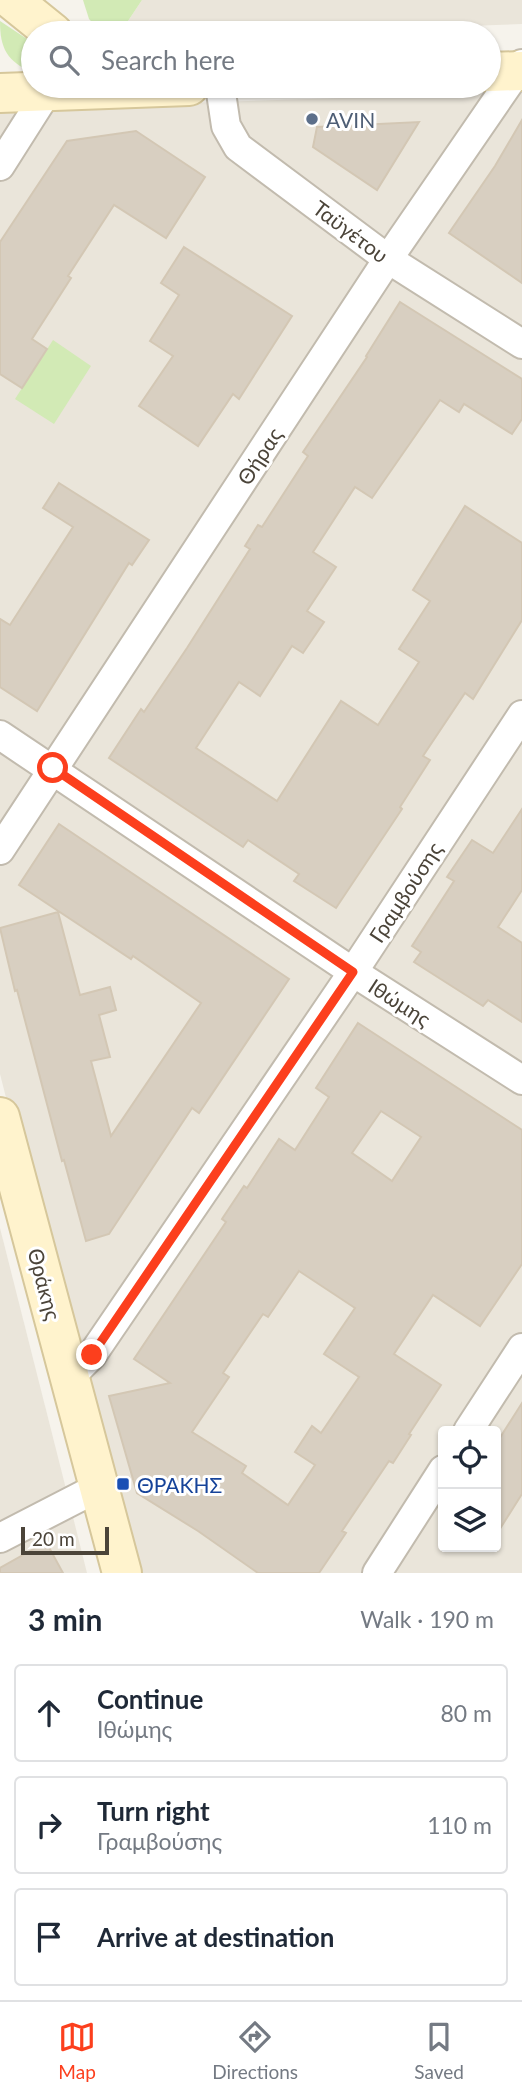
<!DOCTYPE html>
<html lang="en">
<head>
<meta charset="utf-8">
<style>
	:root { --surface:#fff; --page:#f6f6f7; --text:#1f2937; --muted:#747a83; --line:#e0e1e3; --accent:#fc3f1d }
	body { margin:0; font-family:Lato,sans-serif; background:var(--page); color:var(--text) }
	.controls { position:absolute; right:21px; bottom:21px; display:grid; overflow:hidden; border-radius:7px; box-shadow:0 2px 5px #0004 }
	.controls button { width:63px; height:63px; display:grid; place-items:center; padding:0; border:0; border-bottom:2px solid var(--line); background:var(--surface); color:var(--text); font:35px sans-serif }
	.scale { position:absolute; left:21px; bottom:18px; width:88px; box-sizing:border-box; padding-left:7px; border:4px solid #4b4439; border-top:0; font-size:19px; line-height:24px; white-space:nowrap; color:#4b4439; -webkit-text-stroke:5px #fff; paint-order:stroke }
	.stop { position:absolute; width:21px; height:21px; margin:-16px; border:5px solid #fc3f1d; border-radius:50%; background:#fff }
	.stop.end { background:#fc3f1d; border-color:#fff; box-shadow:0 2px 7px #0008 }
	.list { margin:0; padding:0; list-style:none }
	h2 { display:flex; justify-content:space-between; align-items:center; height:91px; margin:0; padding:0 28px; font-size:30px }
	h2 small { font-size:23px; font-weight:400; color:var(--muted) }
	.list li { display:grid; grid-template-columns:46px 1fr auto; gap:21px; align-items:center; box-sizing:border-box; height:98px; margin:0 14px 14px; padding:0 14px; border:2px solid var(--line); border-radius:7px }
	.list b { display:block; font-size:26px; white-space:nowrap }
	.list p { margin:0; font-size:23px; white-space:nowrap; color:var(--muted) }
	.list em { font-size:23px; font-style:normal; color:var(--muted) }
	.icon { flex:none; width:38px; height:38px; fill:none; stroke:currentColor; stroke-width:2; stroke-linecap:round; stroke-linejoin:round }
	.map { position:relative; flex:none; width:522px; height:1573px; overflow:hidden }
	.search { position:absolute; background:var(--surface); box-shadow:0 2px 5px #0004; left:21px; right:21px; top:21px; height:77px; display:flex; align-items:center; gap:18px; box-sizing:border-box; padding:0 24px; border-radius:38px; color:var(--muted); font-size:26px }
	.sheet { height:427px; background:var(--surface) }
	nav { display:flex; justify-content:space-around; align-items:center; box-sizing:border-box; height:98px; border-top:2px solid var(--line); background:var(--surface); font-size:19px; color:var(--muted) }
	nav a { display:grid; justify-items:center; gap:4px }
	nav .on { color:var(--accent) }
	.map>svg:first-child { display:block }
	.residential { fill:#eae5da; fill-rule:evenodd }
	.green { fill:#d2eab5 }
	.building { fill:#d8cfc1; stroke:#d3c7b4; stroke-width:2; fill-rule:evenodd }
	.lines { fill:none; stroke-linecap:round; stroke-linejoin:round }
	.street-casing { stroke:#c2bbae; stroke-width:32 }
	.secondary-casing { stroke:#d6c79b; stroke-width:42 }
	.street { stroke:#fff; stroke-width:28 }
	.secondary { stroke:#fff3cd; stroke-width:38 }
	.route { stroke:#fc3f1d; stroke-width:9 }
	.service-dot { fill:#5c6f8a; stroke:#fff; stroke-width:2.5 }
	.transit-dot { fill:#1a4fb4; stroke:#fff; stroke-width:2.5 }
	.labels { text-anchor:middle; dominant-baseline:central; stroke-width:6; stroke-linejoin:round; paint-order:stroke }
	.service-label { font-size:21px; fill:#4e5e75; stroke:#fff; text-anchor:start }
	.street-label { font-size:21px; fill:#4b4439; stroke:#fff }
	.transit-label { font-size:21px; fill:#164399; stroke:#fff; text-anchor:start }
</style>
</head>
<body>
<div class="map">
<svg width="522" height="1573" viewBox="0 0 522 1573">
	<rect width="100%" height="100%" fill="#f6f3ec"/>
	<!-- residential -->
	<g class="residential">
		<path d="M142 0H522V24L273 33H120Z"/>
		<path d="M522 92V1573H127L0 1074V109ZM443 1431H496V1547H443Z"/>
		<path d="M0 1228 63 1477 87 1573H0Z"/>
	</g>
	<!-- green -->
	<g class="green">
		<path d="M83 0H142L120 33H102L89 19Z"/>
		<path d="M0 21 33 43V73C7 61 0 49 0 21Z"/>
		<path d="M53 340 91 366 54 424 15 399Z"/>
	</g>
	<!-- building -->
	<g class="building">
		<path d="M522 120V283L449 233 495 166Z"/>
		<path d="M419 122 377 190 313 147 317 127Z"/>
		<path d="M136 131 205 177 166 238 114 205 68 276 71 278 32 339 47 349 22 388 0 374V242L67 141Z"/>
		<path d="M184 247 292 316 239 399 233 394 198 446 139 406 173 356 150 341 179 295 161 283Z"/>
		<path d="M400 302 522 379V419L512 434 464 404 459 412 440 400 372 498 355 487 313 552 336 567 307 611 324 622 303 653 292 646 260 696 239 682 196 748 277 801 341 701 378 725 419 662 399 649 430 601 413 590 465 506 522 543V620L473 699 465 693 423 756 430 760 400 807 402 809 336 908 294 881 299 874 248 840 243 847 109 758 141 709 144 712 187 648 250 549 245 546 258 525 262 527 308 456 303 452 367 357 366 356Z"/>
		<path d="M59 483 149 540 132 565 129 563 37 711 0 687V619L10 625 73 527 43 508Z"/>
		<path d="M522 809V890L498 927 522 943V1022L488 1000 483 1006 414 962 421 952 412 946 454 881 447 877 472 840 493 853Z"/>
		<path d="M59 824 289 979 199 1113 192 1108 109 1234 86 1241 64 1160 62 1161 17 990 15 991 0 928 58 912 80 995 110 987 116 1010 99 1015 110 1057 91 1061 111 1136 201 1003 133 956 131 959 19 885Z"/>
		<path d="M358 1023 522 1130V1264L480 1326 433 1295 394 1354 441 1385 409 1434 411 1435 393 1463 389 1461 342 1531 346 1533 319 1573H258L198 1531 137 1493 109 1396 170 1383 134 1359 226 1222 222 1219 244 1186 247 1188 279 1139 295 1150 329 1097 316 1088ZM381 1111 421 1137 392 1181 352 1153ZM299 1271 355 1308 324 1354 359 1377 321 1433 312 1426 295 1452 315 1465 288 1505 242 1473 246 1466 192 1432 229 1377 223 1373 263 1314 268 1317Z"/>
		<path d="M522 1403V1494L496 1535V1444Z"/>
		<path d="M46 1542 63 1573H0V1568Z"/>
	</g>
	<g class="lines">
		<defs>
			<g id="street">
				<path d="M220 86 226 126 238 147 388 259 522 344"/>
				<path d="M0 166 47 92"/>
				<path d="M0 735 353 972 522 1080"/>
				<path d="M0 850 388 259 522 64"/>
				<path d="M70 1377 92 1355 353 972 522 715"/>
				<path d="M468 1431 522 1348"/>
				<path d="M0 1538 99 1487"/>
				<path d="M377 1573 443 1470"/>
			</g>
			<g id="secondary">
				<path d="M12 0 53 33"/>
				<path d="M489 72 522 71"/>
				<path d="M0 93 189 86"/>
				<path d="M0 1117 122 1573"/>
			</g>
		</defs>
		<!-- street casing -->
		<use href="#street" class="street-casing"/>
		<!-- secondary casing -->
		<use href="#secondary" class="secondary-casing"/>
		<!-- street -->
		<use href="#street" class="street"/>
		<!-- secondary -->
		<use href="#secondary" class="secondary"/>
	</g>
	<g class="lines">
		<!-- route -->
		<path class="route" d="M53 768 353 972 92 1355"/>
	</g>
	<!-- markers -->
	<circle class="service-dot" cx="312" cy="119" r="7"/>
	<rect class="transit-dot" x="116" y="1477" width="14" height="14" rx="3.5"/>
	<g class="labels">
		<!-- service labels -->
		<g class="service-label">
			<text x="326" y="119">AVIN</text>
		</g>
		<!-- street labels -->
		<g class="street-label">
			<text transform="translate(351 231) rotate(37)">Ταϋγέτου</text>
			<text transform="translate(259 456) rotate(-57)">Θήρας</text>
			<text transform="translate(405 892) rotate(-57)">Γραμβούσης</text>
			<text transform="translate(400 1002) rotate(33)">Ιθώμης</text>
			<text transform="translate(45 1284) rotate(75)">Θράκης</text>
		</g>
		<!-- transit labels -->
		<g class="transit-label">
			<text x="137" y="1484">ΘΡΑΚΗΣ</text>
		</g>
	</g>
</svg>
<div class="controls">
<button><svg class="icon" aria-label="locate" viewBox="0 0 24 24"><circle cx="12" cy="12" r="6"/><path d="M12 2v4M12 18v4M2 12h4M18 12h4"/></svg></button>
<button><svg class="icon" aria-label="layers" viewBox="0 0 24 24"><path d="M12 4l9 5-9 5-9-5zM3 14l9 5 9-5"/></svg></button>
</div>
<div class="scale">20 m</div>
<div class="stop" style="left:53px;top:768px"></div>
<div class="stop end" style="left:92px;top:1355px"></div>
<div class="search"><svg class="icon" aria-label="search" viewBox="0 0 24 24"><circle cx="10" cy="10" r="6"/><path d="M15 15l6 6"/></svg>Search here</div>
</div>
<section class="sheet">
<h2>3 min<small>Walk · 190 m</small></h2>
<ul class="list">
<li><svg class="icon" aria-label="ahead" viewBox="0 0 24 24"><path d="M12 20V5M6 11l6-6 6 6"/></svg><div><b>Continue</b><p>Ιθώμης</p></div><em>80 m</em></li>
<li><svg class="icon" aria-label="right" viewBox="0 0 24 24"><path d="M7 20v-9h11M14 6l5 5-5 5"/></svg><div><b>Turn right</b><p>Γραμβούσης</p></div><em>110 m</em></li>
<li><svg class="icon" aria-label="arrive" viewBox="0 0 24 24"><path d="M6 21V4h12l-3 4 3 4H6"/></svg><div><b>Arrive at destination</b></div></li>
</ul>
</section>
<nav>
<a class="on"><svg class="icon" aria-label="map" viewBox="0 0 24 24"><path d="M3 6l6-2 6 2 6-2v14l-6 2-6-2-6 2zM9 4v14M15 6v14"/></svg>Map</a>
<a><svg class="icon" aria-label="directions" viewBox="0 0 24 24"><path d="M12 3l9 9-9 9-9-9zM9 14v-3h6M13 9l2 2-2 2"/></svg>Directions</a>
<a><svg class="icon" aria-label="saved" viewBox="0 0 24 24"><path d="M7 4h10v16l-5-4-5 4z"/></svg>Saved</a>
</nav>
</body>
</html>
